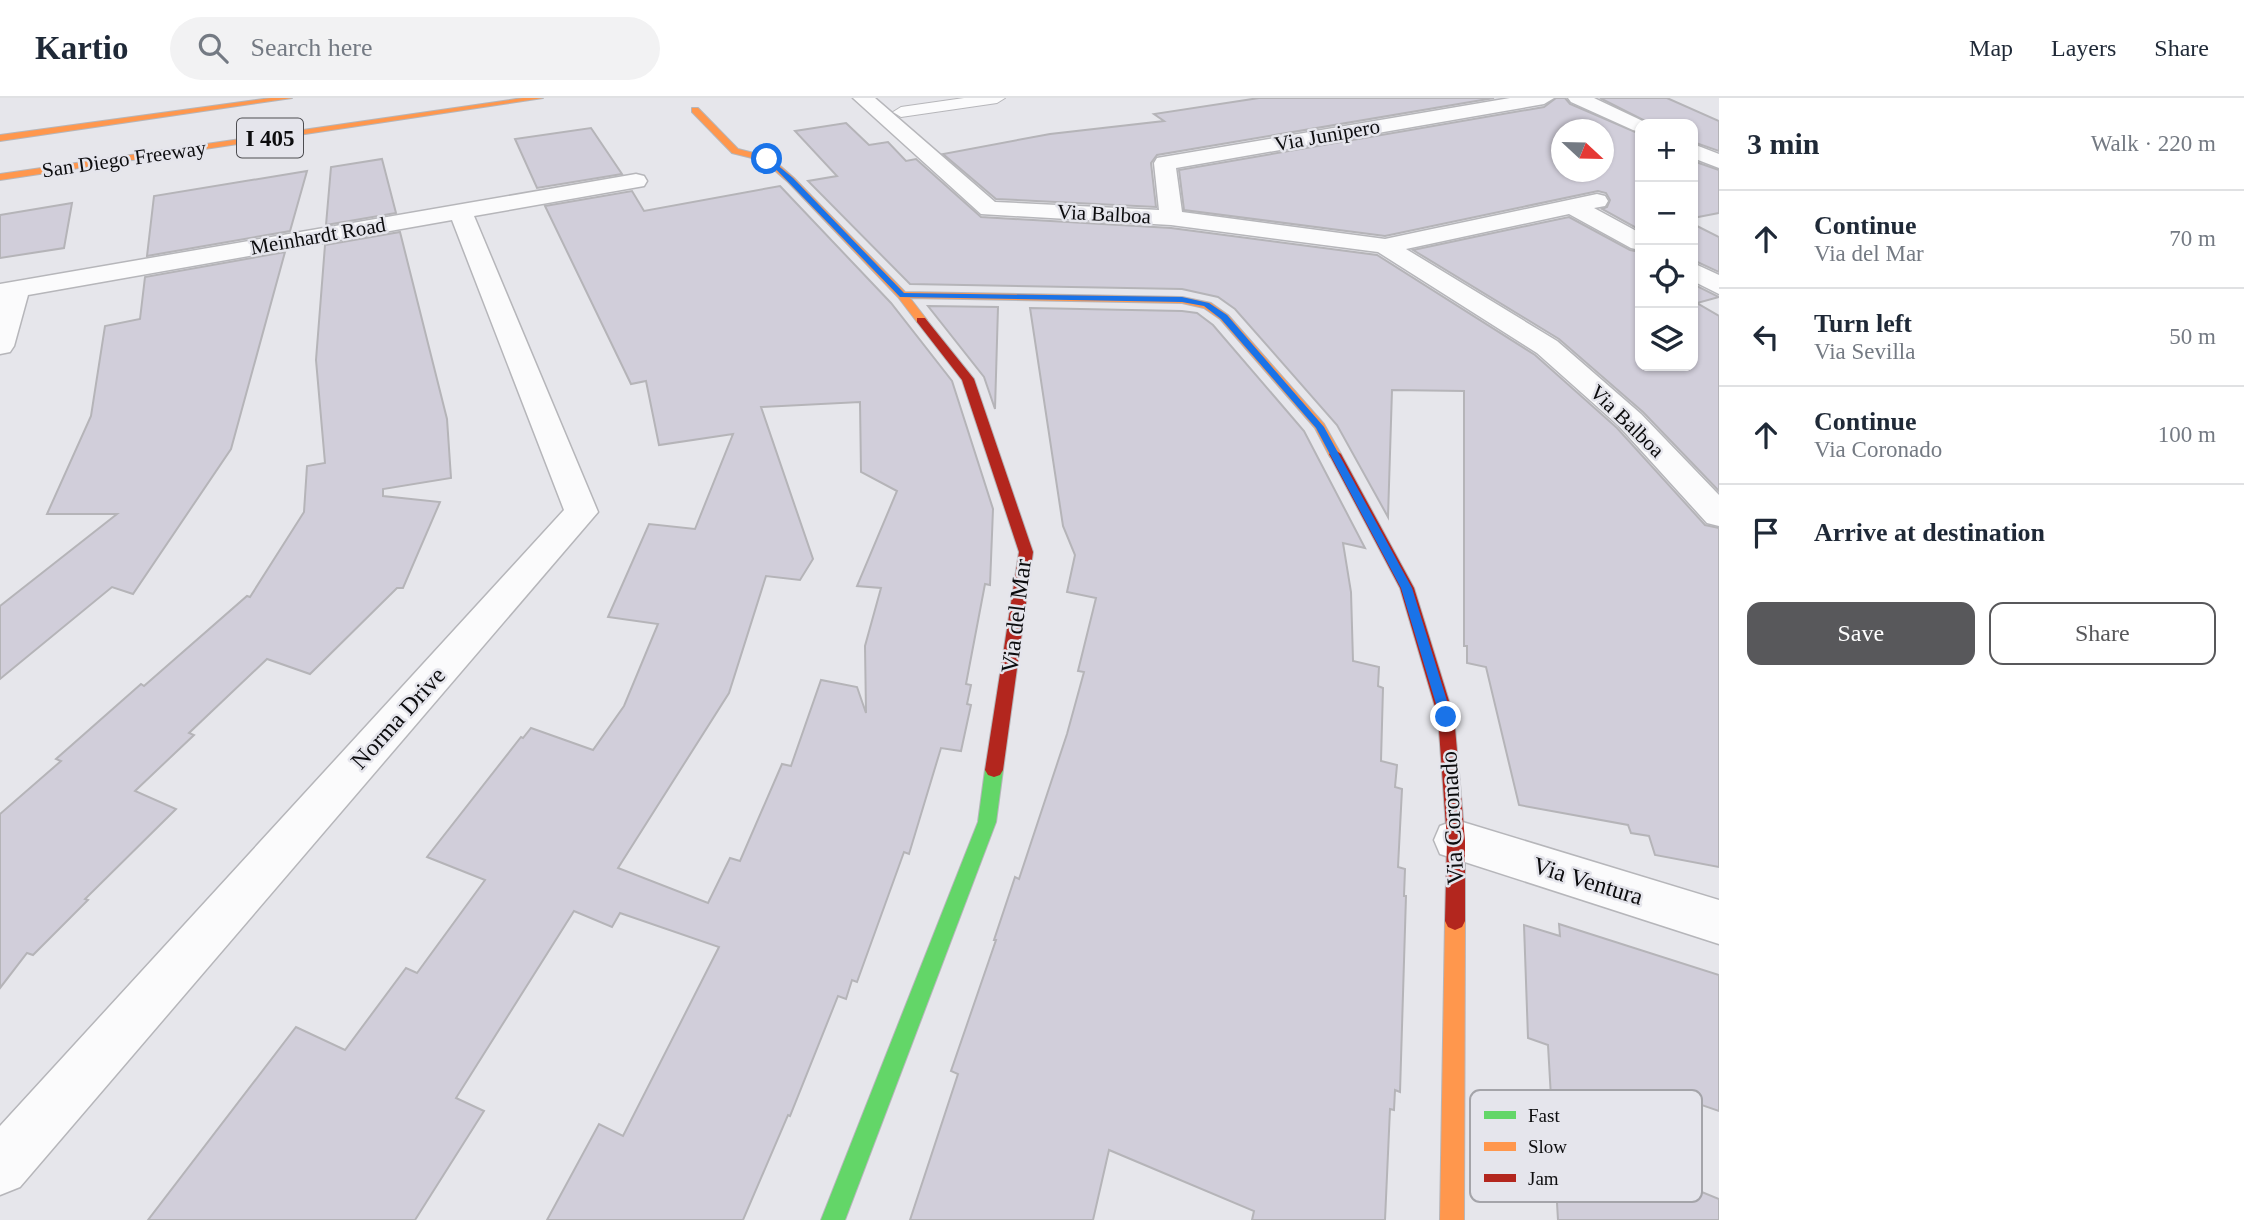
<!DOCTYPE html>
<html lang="en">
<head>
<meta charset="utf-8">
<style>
	:root { --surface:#fff; --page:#f2f2f3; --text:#1f2937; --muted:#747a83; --line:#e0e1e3; --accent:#58585b }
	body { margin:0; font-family:"Times New Roman",serif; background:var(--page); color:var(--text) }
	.controls { position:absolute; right:21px; top:21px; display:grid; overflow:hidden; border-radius:14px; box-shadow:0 2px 5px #0004 }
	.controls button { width:63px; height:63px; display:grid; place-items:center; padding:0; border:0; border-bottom:2px solid var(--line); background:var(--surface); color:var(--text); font:35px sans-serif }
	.compass { position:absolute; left:1551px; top:21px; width:63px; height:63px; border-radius:50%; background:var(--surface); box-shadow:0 2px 5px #0004; rotate:112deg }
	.stop { position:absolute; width:21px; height:21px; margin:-16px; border:5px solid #1a73e8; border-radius:50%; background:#fff }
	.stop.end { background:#1a73e8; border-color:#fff; box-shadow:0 2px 7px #0008 }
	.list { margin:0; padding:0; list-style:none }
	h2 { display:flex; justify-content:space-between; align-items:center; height:91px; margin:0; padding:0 28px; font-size:30px }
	h2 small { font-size:23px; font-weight:400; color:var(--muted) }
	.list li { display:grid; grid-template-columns:46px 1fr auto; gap:21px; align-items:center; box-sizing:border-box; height:98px; padding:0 28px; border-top:2px solid var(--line) }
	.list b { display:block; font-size:26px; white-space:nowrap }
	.list p { margin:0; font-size:23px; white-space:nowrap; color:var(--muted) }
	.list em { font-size:23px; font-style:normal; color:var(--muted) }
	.actions { display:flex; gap:14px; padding:21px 28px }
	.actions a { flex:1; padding:16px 0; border:2px solid var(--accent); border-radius:14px; text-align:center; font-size:24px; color:var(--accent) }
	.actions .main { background:var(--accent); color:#fff }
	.icon { flex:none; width:38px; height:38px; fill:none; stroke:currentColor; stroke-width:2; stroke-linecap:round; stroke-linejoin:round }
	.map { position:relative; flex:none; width:1719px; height:1122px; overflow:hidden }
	header { display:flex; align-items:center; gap:42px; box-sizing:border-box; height:98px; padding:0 35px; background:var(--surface); border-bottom:2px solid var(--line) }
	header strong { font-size:33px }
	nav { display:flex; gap:38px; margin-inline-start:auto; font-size:24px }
	.search { width:490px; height:63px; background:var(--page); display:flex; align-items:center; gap:18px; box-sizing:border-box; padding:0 24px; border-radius:38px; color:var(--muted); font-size:26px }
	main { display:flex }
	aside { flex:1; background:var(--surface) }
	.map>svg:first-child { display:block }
	.building { fill:#d1ceda; stroke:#b5b4b8; stroke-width:2; fill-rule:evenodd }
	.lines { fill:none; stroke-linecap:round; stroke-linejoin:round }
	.lane-casing { stroke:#b6b6ba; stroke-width:2 }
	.street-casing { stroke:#b6b6ba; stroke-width:3 }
	.fast-casing { stroke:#b6b6ba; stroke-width:2 }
	.slow-casing { stroke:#b6b6ba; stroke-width:2 }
	.jam-casing { stroke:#b6b6ba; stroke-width:2 }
	.lane { fill:#fbfbfc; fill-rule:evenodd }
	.street { fill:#fbfbfc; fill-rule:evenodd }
	.fast { fill:#63d668; fill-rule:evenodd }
	.slow { fill:#ff974d; fill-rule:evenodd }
	.jam { fill:#b3261e; fill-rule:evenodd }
	.route { fill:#1a73e8 }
	.labels { text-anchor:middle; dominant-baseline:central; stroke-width:5; stroke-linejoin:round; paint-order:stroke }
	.far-street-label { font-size:21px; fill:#0c0c0e; stroke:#e5e5ec }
	.shield { fill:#e5e5ec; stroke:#4d4d51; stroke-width:2 }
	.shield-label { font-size:23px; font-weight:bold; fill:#0c0c0e }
	.street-label { font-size:24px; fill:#0c0c0e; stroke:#e5e5ec }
	.key { fill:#e5e5ec; stroke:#a4a4a9; stroke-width:2 }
	.key-label { font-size:19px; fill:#0c0c0e }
</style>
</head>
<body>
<header>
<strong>Kartio</strong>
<div class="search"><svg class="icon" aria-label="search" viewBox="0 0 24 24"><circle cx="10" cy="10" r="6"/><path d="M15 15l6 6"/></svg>Search here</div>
<nav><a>Map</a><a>Layers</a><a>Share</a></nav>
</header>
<main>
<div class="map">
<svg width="1719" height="1122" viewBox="0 0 1719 1122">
	<rect width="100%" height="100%" fill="#e6e6eb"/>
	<!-- building -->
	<g class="building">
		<path d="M1259 0H1494L1157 57 1151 65 1156 109 996 101 943 56 1050 36 1164 23 1154 16Z"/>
		<path d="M1556 0H1565L1570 6 1640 36V132L1602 111 1607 109 1610 102 1606 95 1598 93 1385 138 1184 112 1179 72 1544 9ZM1562 32H1604V74H1562Z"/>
		<path d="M1600 0H1667L1719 23V53L1693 44V26H1651Z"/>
		<path d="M846 25 869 47 888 44 906 63 916 61 981 119 1171 130 1377 157 1535 257 1617 330 1705 427 1719 430V769L1655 757 1649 738 1631 735 1628 727 1519 707 1486 569 1467 565V548H1464V293L1392 292 1388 419 1337 327 1235 211 1218 199 1182 191 910 186 808 83 837 78 795 33Z"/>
		<path d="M591 30 622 76 537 90 515 41Z"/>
		<path d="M382 61 396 115 326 127 331 69Z"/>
		<path d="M1693 63 1719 72V115L1693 120Z"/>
		<path d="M307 73 290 133 147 158 154 98Z"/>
		<path d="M780 88 891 205 952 283 993 411 990 487 985 486 966 586 971 587 967 606 971 607 961 653 941 650 909 756 904 754 857 884 852 882 846 901 838 898 790 1018 788 1017 743 1122H547L599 1026 623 1038 719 849 620 815 612 829 574 813 456 1000 484 1013 415 1122H148L296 929 345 952 406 870 417 875 485 782 427 759 521 639 523 640 531 630 593 652 624 608 658 526 608 519 649 426 695 431 733 336 659 347 646 283 631 286 545 108 632 93 644 113ZM860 304 861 374 897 393 857 488 881 490 865 548 866 615 857 589 821 582 791 668 782 666 740 763 730 760 708 805 618 770 729 595 766 478 800 482 813 461 761 309Z"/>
		<path d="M72 105 64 150 0 160V117Z"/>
		<path d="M1569 119 1630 152 1640 154V268H1693V186L1719 199 1697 205 1719 218V393L1643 314 1559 241 1413 152Z"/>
		<path d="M1693 126 1719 139V174L1693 162Z"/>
		<path d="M400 134 447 321 451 380 383 391V398L440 404 403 490H397L310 576 267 561 189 635 194 637 135 693 176 711 85 801 88 802 33 857 27 855 0 890V716L61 663 56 661 141 586 144 588 247 498 250 499 304 414 307 368 325 365 316 262 325 147Z"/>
		<path d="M285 154 231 351 133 496 112 489 0 581V508L117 416H47L91 318 105 228 140 221 145 179Z"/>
		<path d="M928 208 998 209 995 311 984 279Z"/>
		<path d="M1030 210 1182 213 1197 215 1213 227 1304 333 1365 450 1343 445 1351 494 1353 563 1379 569 1378 588 1383 590 1381 663 1397 667 1395 689 1402 691 1398 769 1405 771 1404 798H1406L1400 994 1395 992 1394 1012 1390 1011 1385 1122H1252L1254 1113 1109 1052 1093 1122H910L958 976 951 973 996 842H994L1015 779 1019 781 1067 636 1084 574 1078 573 1096 500 1067 494 1075 457 1063 428Z"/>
		<path d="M1559 826 1719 877V1013L1664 994 1675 1083 1719 1101V1122H1558L1548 947 1528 940 1524 827 1560 838Z"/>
	</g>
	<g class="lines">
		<defs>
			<path id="lane" d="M964 0H1005L997 5 901 19 893 14 901 9Z"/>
			<g id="street">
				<path d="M853 0H875L995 104 1159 112 1154 65 1157 60 1510 0H1554L1544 6 1176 70 1182 114 1385 141 1597 96 1605 98 1608 103 1605 108 1594 110 1640 135V152L1631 150 1569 116 1406 151 1557 243 1641 316 1719 397V428L1707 425 1619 328 1537 255 1378 154 1171 127 981 116Z"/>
				<path d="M1568 0H1594L1649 26H1640V34L1633 32 1571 4Z"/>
				<path d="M1693 46 1719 56V70L1693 60Z"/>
				<path d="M636 76 644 78 647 83 644 88 474 118 598 414 20 1089 0 1097V1028L564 412 452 122 28 197 14 248 10 254 0 256V186Z"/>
				<path d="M1693 165 1719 177V196L1693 183Z"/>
				<path d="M1456 722 1719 802V846L1440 756 1434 742 1440 728Z"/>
			</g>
			<path id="fast" d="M994 665 1000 667 1003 672 996 724 845 1122H821L978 724 985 672 988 667Z"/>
			<g id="slow">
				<path d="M271 0H292L0 43V37Z"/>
				<path d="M523 0H543L0 82V76Z"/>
				<path d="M692 10H698L738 51 770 59 794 80 905 194 1182 199 1211 205 1228 217 1324 326 1341 356 1335 360 1330 359 1315 330 1220 221 1204 210 1182 205 910 200 927 222 917 224 898 199 788 84 764 63 732 55 692 14Z"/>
				<path d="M1455 814 1462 817 1465 823 1464 1122H1440L1445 823 1448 817Z"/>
			</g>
			<g id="jam">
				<path d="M917 220H925L974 281 1033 454 1003 672 1000 677 994 679 988 677 985 672 1019 454 962 282 917 224Z"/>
				<path d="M1335 352 1341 356 1414 490 1454 619 1465 742V823L1462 829 1455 832 1448 829 1445 823 1447 742 1438 619 1400 490 1329 356Z"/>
			</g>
		</defs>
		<!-- lane casing -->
		<use href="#lane" class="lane-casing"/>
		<!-- street casing -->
		<use href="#street" class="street-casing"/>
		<!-- fast casing -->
		<use href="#fast" class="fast-casing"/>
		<!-- slow casing -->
		<use href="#slow" class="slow-casing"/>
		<!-- jam casing -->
		<use href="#jam" class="jam-casing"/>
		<!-- lane -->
		<use href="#lane" class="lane"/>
		<!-- street -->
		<use href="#street" class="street"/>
		<!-- fast -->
		<use href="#fast" class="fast"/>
		<!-- slow -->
		<use href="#slow" class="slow"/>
		<!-- jam -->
		<use href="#jam" class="jam"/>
	</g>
	<!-- route -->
	<path class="route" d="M765 60H769L793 80 904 195 1182 199 1209 205 1227 217 1324 329 1412 490 1452 619 1450 622 1446 624 1440 619 1401 490 1316 330 1221 221 1204 208 1182 204 900 199Z"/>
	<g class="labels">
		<!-- far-street labels -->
		<g class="far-street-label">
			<text transform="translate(1327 37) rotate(-10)">Via Junipero</text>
			<text transform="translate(124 61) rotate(-8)">San Diego Freeway</text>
			<text transform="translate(1104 116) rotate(3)">Via Balboa</text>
			<text transform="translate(318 138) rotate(-10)">Meinhardt Road</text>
			<text transform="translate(1627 323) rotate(44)">Via Balboa</text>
		</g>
		<!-- shield labels -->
		<rect class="shield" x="237" y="20.5" width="66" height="39" rx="5"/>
		<g class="shield-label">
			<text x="270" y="40">I 405</text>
		</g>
		<!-- street labels -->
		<g class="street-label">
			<text transform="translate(1016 518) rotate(-83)">Via del Mar</text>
			<text transform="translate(398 620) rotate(-48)">Norma Drive</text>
			<text transform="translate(1452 720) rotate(-93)">Via Coronado</text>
			<text transform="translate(1588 783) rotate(17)">Via Ventura</text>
		</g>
	</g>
	<!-- legend -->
	<rect x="1470" y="992" width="232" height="112" rx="10" class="key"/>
	<rect x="1484" y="1013" width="32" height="8" fill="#63d668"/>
	<rect x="1484" y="1044" width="32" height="9" fill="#ff974d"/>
	<rect x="1484" y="1076" width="32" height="8" fill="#b3261e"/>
	<g class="key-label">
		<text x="1528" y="1024">Fast</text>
		<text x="1528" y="1055">Slow</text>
		<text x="1528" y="1087">Jam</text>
	</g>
</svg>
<div class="controls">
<button>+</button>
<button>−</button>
<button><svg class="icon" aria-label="locate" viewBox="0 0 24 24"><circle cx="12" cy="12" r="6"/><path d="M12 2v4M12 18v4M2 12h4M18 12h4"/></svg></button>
<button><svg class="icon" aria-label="layers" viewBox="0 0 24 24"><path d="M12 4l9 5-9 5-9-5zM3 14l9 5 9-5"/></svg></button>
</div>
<svg class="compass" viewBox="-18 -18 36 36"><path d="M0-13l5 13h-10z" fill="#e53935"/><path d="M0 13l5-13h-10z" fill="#747a83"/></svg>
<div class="stop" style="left:767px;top:61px"></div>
<div class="stop end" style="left:1446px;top:619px"></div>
</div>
<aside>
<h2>3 min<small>Walk · 220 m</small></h2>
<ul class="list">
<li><svg class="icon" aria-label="ahead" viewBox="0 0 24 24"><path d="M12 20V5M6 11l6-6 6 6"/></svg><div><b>Continue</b><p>Via del Mar</p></div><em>70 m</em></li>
<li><svg class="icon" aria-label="left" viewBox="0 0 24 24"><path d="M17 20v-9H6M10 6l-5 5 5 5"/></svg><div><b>Turn left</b><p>Via Sevilla</p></div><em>50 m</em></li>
<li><svg class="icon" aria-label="ahead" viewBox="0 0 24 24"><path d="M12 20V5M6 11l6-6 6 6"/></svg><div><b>Continue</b><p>Via Coronado</p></div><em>100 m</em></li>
<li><svg class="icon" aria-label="arrive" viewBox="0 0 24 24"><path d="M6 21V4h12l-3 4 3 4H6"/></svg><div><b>Arrive at destination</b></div></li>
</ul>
<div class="actions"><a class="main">Save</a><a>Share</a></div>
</aside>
</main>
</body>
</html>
